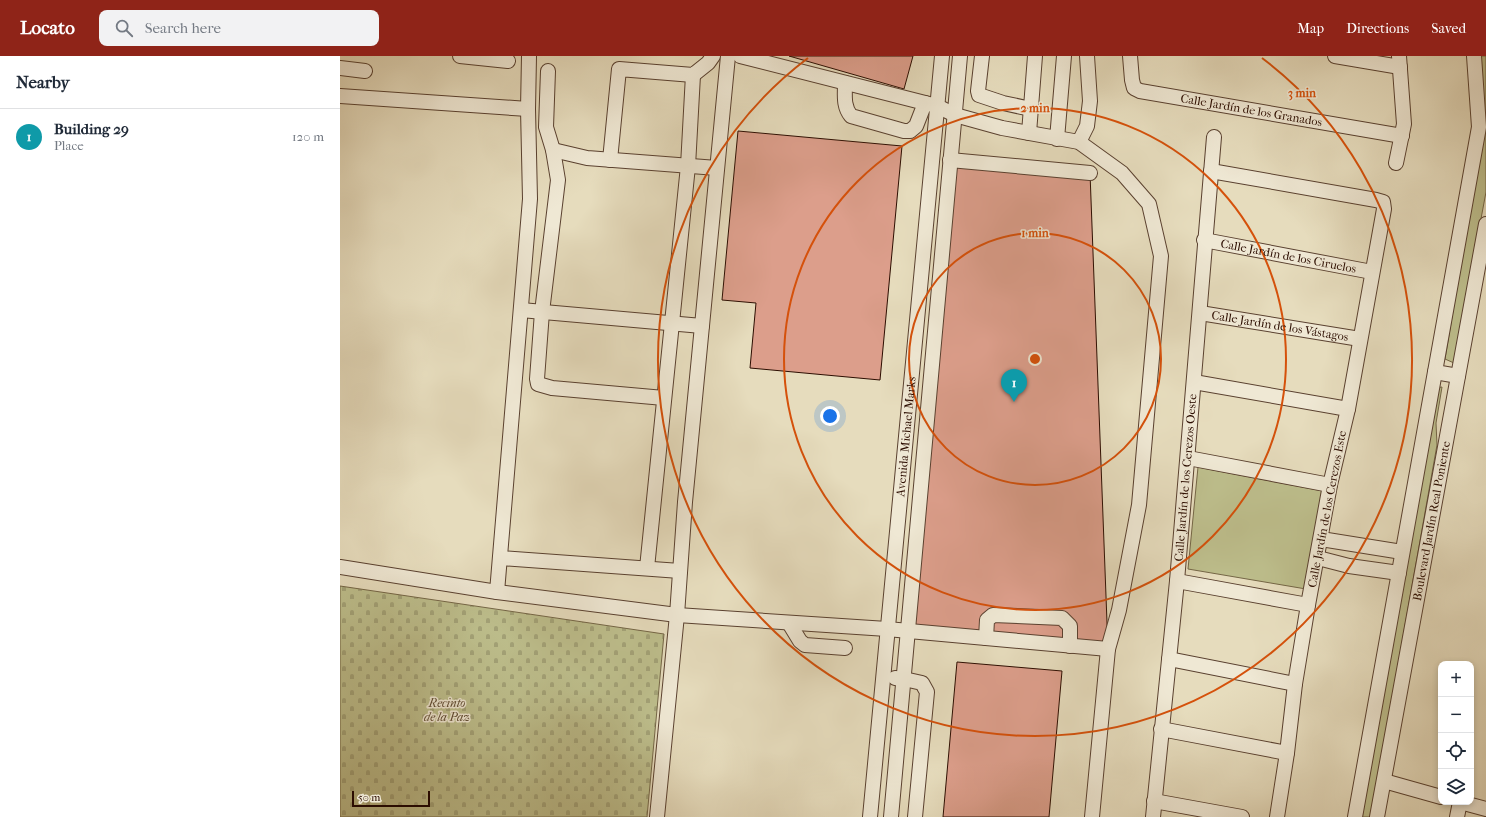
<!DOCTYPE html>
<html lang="en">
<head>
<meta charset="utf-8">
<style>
	:root { --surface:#fff; --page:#f2f2f3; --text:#1f2937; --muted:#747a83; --line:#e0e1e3; --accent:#8f2418 }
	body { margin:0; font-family:"IM FELL French Canon",serif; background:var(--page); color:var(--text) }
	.controls { position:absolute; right:12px; bottom:12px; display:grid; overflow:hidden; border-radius:8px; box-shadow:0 2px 6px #0003 }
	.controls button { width:36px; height:36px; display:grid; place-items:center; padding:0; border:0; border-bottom:1px solid var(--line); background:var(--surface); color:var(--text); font:20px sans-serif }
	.scale { position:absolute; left:12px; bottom:10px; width:78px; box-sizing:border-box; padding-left:4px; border:2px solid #2c0d01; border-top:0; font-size:11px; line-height:14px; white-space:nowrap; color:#2c0d01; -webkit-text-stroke:3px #efe8d4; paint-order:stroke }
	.you { position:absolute; left:490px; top:360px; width:14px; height:14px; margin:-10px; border:3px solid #fff; border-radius:50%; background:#1a73e8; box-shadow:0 0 0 6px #1a73e833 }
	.badge { display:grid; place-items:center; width:26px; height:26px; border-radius:50%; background:var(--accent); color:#fff; font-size:13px; font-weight:700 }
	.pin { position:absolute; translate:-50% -33px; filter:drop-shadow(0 1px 2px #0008) }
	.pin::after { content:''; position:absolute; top:21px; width:14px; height:12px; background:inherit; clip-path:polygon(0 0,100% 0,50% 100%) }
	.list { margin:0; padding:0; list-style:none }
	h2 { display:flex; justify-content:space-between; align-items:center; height:52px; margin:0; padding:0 16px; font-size:17px }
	h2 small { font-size:13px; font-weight:400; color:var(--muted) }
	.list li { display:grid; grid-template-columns:26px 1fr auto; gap:12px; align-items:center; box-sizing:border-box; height:56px; padding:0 16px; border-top:1px solid var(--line) }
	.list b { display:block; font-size:15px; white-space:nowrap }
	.list p { margin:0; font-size:13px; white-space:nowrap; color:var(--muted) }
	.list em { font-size:13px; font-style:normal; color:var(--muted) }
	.icon { flex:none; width:22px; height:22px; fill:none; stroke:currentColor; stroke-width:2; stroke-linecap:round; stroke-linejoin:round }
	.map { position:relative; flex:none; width:1146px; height:761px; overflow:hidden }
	header { display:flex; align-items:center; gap:24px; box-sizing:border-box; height:56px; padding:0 20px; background:var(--accent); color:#fff }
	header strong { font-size:19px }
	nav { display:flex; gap:22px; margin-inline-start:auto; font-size:14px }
	.search { width:280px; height:36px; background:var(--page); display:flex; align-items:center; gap:10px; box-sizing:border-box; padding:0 14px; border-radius:8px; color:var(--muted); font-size:15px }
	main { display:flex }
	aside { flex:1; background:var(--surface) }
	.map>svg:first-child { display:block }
	.green { fill:#bdbe8c; stroke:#746646 }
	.cemetery { fill:url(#cemetery-stones); stroke:#746646 }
	.building { fill:#dc9e8b; stroke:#2c0d01 }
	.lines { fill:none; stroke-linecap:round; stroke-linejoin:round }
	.minor-casing { stroke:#5a4130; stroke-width:16 }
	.minor { stroke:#efe8d4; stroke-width:14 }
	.ring { fill:none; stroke:#d5510b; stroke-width:2 }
	.labels { text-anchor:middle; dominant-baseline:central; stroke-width:3; stroke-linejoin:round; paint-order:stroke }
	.street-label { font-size:12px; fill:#2c0d01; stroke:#efe8d4 }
	.park-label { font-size:12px; font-style:italic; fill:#5f4b32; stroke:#efe8d4 }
	.centre { fill:#d5510b; stroke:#efe8d4; stroke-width:2 }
	.ring-label { font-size:12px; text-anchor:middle; font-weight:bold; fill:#d5510b; stroke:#efe8d4; stroke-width:3; stroke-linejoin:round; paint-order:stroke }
</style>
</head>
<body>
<header>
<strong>Locato</strong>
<div class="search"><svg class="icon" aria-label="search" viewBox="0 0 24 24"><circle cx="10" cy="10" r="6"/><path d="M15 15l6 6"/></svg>Search here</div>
<nav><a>Map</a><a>Directions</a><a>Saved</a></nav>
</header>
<main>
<aside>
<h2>Nearby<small></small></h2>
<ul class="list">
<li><span class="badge" style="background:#0f9aa8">1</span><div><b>Building 29</b><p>Place</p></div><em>120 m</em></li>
</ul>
</aside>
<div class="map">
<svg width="1146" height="761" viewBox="0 0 1146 761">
	<defs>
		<pattern id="cemetery-stones" width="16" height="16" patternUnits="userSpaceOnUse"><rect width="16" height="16" fill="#bdbe8c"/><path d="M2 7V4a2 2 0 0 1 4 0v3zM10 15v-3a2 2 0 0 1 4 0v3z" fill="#a3a277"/></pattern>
	</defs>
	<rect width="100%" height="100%" fill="#e6dcbd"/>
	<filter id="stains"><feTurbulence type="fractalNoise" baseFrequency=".005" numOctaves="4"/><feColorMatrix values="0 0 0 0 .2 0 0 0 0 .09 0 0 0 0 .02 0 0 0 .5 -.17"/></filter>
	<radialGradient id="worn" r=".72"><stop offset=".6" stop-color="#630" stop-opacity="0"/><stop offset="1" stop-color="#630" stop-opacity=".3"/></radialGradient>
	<!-- green -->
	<g class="green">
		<path d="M1139 0H1146V136L1114 307 1105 303 1144 68Z"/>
		<path d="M1102 331 1096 367 1097 389 1031 761H1019L1094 332Z"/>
		<path d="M858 411 983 435 966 533 848 513Z"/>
	</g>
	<!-- cemetery -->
	<path class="cemetery" d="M0 530 324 578 307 761H0Z"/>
	<!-- building -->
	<g class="building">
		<path d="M449 0H573L564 33Z"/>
		<path d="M398 75 562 90 540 324 410 312 416 247 382 244Z"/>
		<path d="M610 104 750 117 768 593 569 575Z"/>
		<path d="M617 606 722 615 709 761H603Z"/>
	</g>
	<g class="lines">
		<defs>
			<g id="minor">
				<path d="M120 0 168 5"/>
				<path d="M642 0 638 35 639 39 663 47 691 53"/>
				<path id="s1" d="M790 0 792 24 794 32 800 35 1062 80"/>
				<path d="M995 0 1060 11"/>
				<path d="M0 12 25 15"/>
				<path d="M208 15 206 71 213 94 218 124 202 256 197 323 198 328 212 332 324 342"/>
				<path d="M505 27C505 39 503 50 511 60L564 75H570L576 70 585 47"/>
				<path d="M0 40 188 53"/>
				<path d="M689 77 695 0"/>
				<path d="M717 83 724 0"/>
				<path d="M739 86 747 70 750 45 747 0"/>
				<path d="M213 94 247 102 377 112"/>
				<path d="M270 104 279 13 353 19 368 7 373 0"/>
				<path d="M610 104 750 117"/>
				<path d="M1056 107 1064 68 1059 0"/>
				<path d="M871 115 1036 144 1043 146 1044 153 1008 353 990 429 968 549 955 628 947 697 937 761"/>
				<path id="s2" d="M864 184 1032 216"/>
				<path d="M181 254 362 270"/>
				<path id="s3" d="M860 257 1020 283"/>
				<path d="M1095 316 1118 320"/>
				<path d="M854 326 1008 353"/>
				<path d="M848 402 990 429"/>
				<path d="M981 483 1062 496"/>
				<path d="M160 502 340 515"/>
				<path d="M978 502 1009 510 1059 517"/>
				<path d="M0 511 157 536 337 559 547 573 768 593 779 554 799 449 821 200 809 148 782 117 739 86 662 72 615 59 597 50 400 0"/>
				<path d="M307 512 348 110 353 19"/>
				<path d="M837 525 968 549"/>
				<path d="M157 536 190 143 188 53 189 0"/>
				<path d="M449 567 460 585 465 589 505 592"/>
				<path d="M646 582 647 564 653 559 722 562 730 570V590"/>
				<path d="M829 603 955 628"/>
				<path d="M555 622 564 623 582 627 587 636 575 761"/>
				<path d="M821 673 947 697"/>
				<path d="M1044 725 1101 741"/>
				<path d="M814 745 902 761"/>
				<path d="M1120 746 1146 753"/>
				<path d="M317 761 337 559 345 446 388 0"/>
				<path id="s4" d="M530 761 602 0"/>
				<path d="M551 761 620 0"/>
				<path d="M752 761 768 593"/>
				<path id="s5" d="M813 761 837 525 874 81"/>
				<path d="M1015 761 1139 71 1134 0"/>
				<path id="s6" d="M1037 761 1146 168"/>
				<path d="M1117 761 1120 746"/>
			</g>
		</defs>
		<!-- minor casing -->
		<use href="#minor" class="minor-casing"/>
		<!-- minor -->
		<use href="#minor" class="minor"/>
	</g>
	<!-- distance rings -->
	<g class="ring">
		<circle cx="695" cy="303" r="126"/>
		<circle cx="695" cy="303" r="251"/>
		<path d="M922 2A377 377 0 1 1 468 2"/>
	</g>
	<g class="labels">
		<!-- street labels -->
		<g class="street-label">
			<text stroke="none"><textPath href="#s1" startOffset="152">Calle Jardín de los Granados</textPath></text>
			<text stroke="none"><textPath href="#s2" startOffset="86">Calle Jardín de los Ciruelos</textPath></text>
			<text stroke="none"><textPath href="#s3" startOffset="81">Calle Jardín de los Vástagos</textPath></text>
			<text stroke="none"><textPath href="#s4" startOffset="382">Avenida Michael Marks</textPath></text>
			<text stroke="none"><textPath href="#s5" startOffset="341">Calle Jardín de los Cerezos Oeste</textPath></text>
			<text transform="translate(987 453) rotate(-79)">Calle Jardín de los Cerezos Este</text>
			<text stroke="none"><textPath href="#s6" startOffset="301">Boulevard Jardín Real Poniente</textPath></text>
		</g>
		<!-- park labels -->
		<g class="park-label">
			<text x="107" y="647">Recinto<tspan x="107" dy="14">de la Paz</tspan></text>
		</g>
	</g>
	<circle cx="695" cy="303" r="6" class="centre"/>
	<g class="ring-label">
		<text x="962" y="41">3 min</text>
		<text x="695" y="56">2 min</text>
		<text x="695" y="181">1 min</text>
	</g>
	<rect width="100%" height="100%" filter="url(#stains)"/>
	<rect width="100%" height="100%" fill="url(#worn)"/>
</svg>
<div class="controls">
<button>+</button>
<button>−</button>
<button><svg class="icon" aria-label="locate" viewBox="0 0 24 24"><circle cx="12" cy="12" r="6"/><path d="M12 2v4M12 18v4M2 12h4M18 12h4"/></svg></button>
<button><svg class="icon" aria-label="layers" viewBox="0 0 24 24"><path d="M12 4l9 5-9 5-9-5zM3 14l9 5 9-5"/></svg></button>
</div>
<div class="scale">50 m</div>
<div class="you"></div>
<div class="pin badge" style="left:674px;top:346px;background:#0f9aa8">1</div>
</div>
</main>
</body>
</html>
